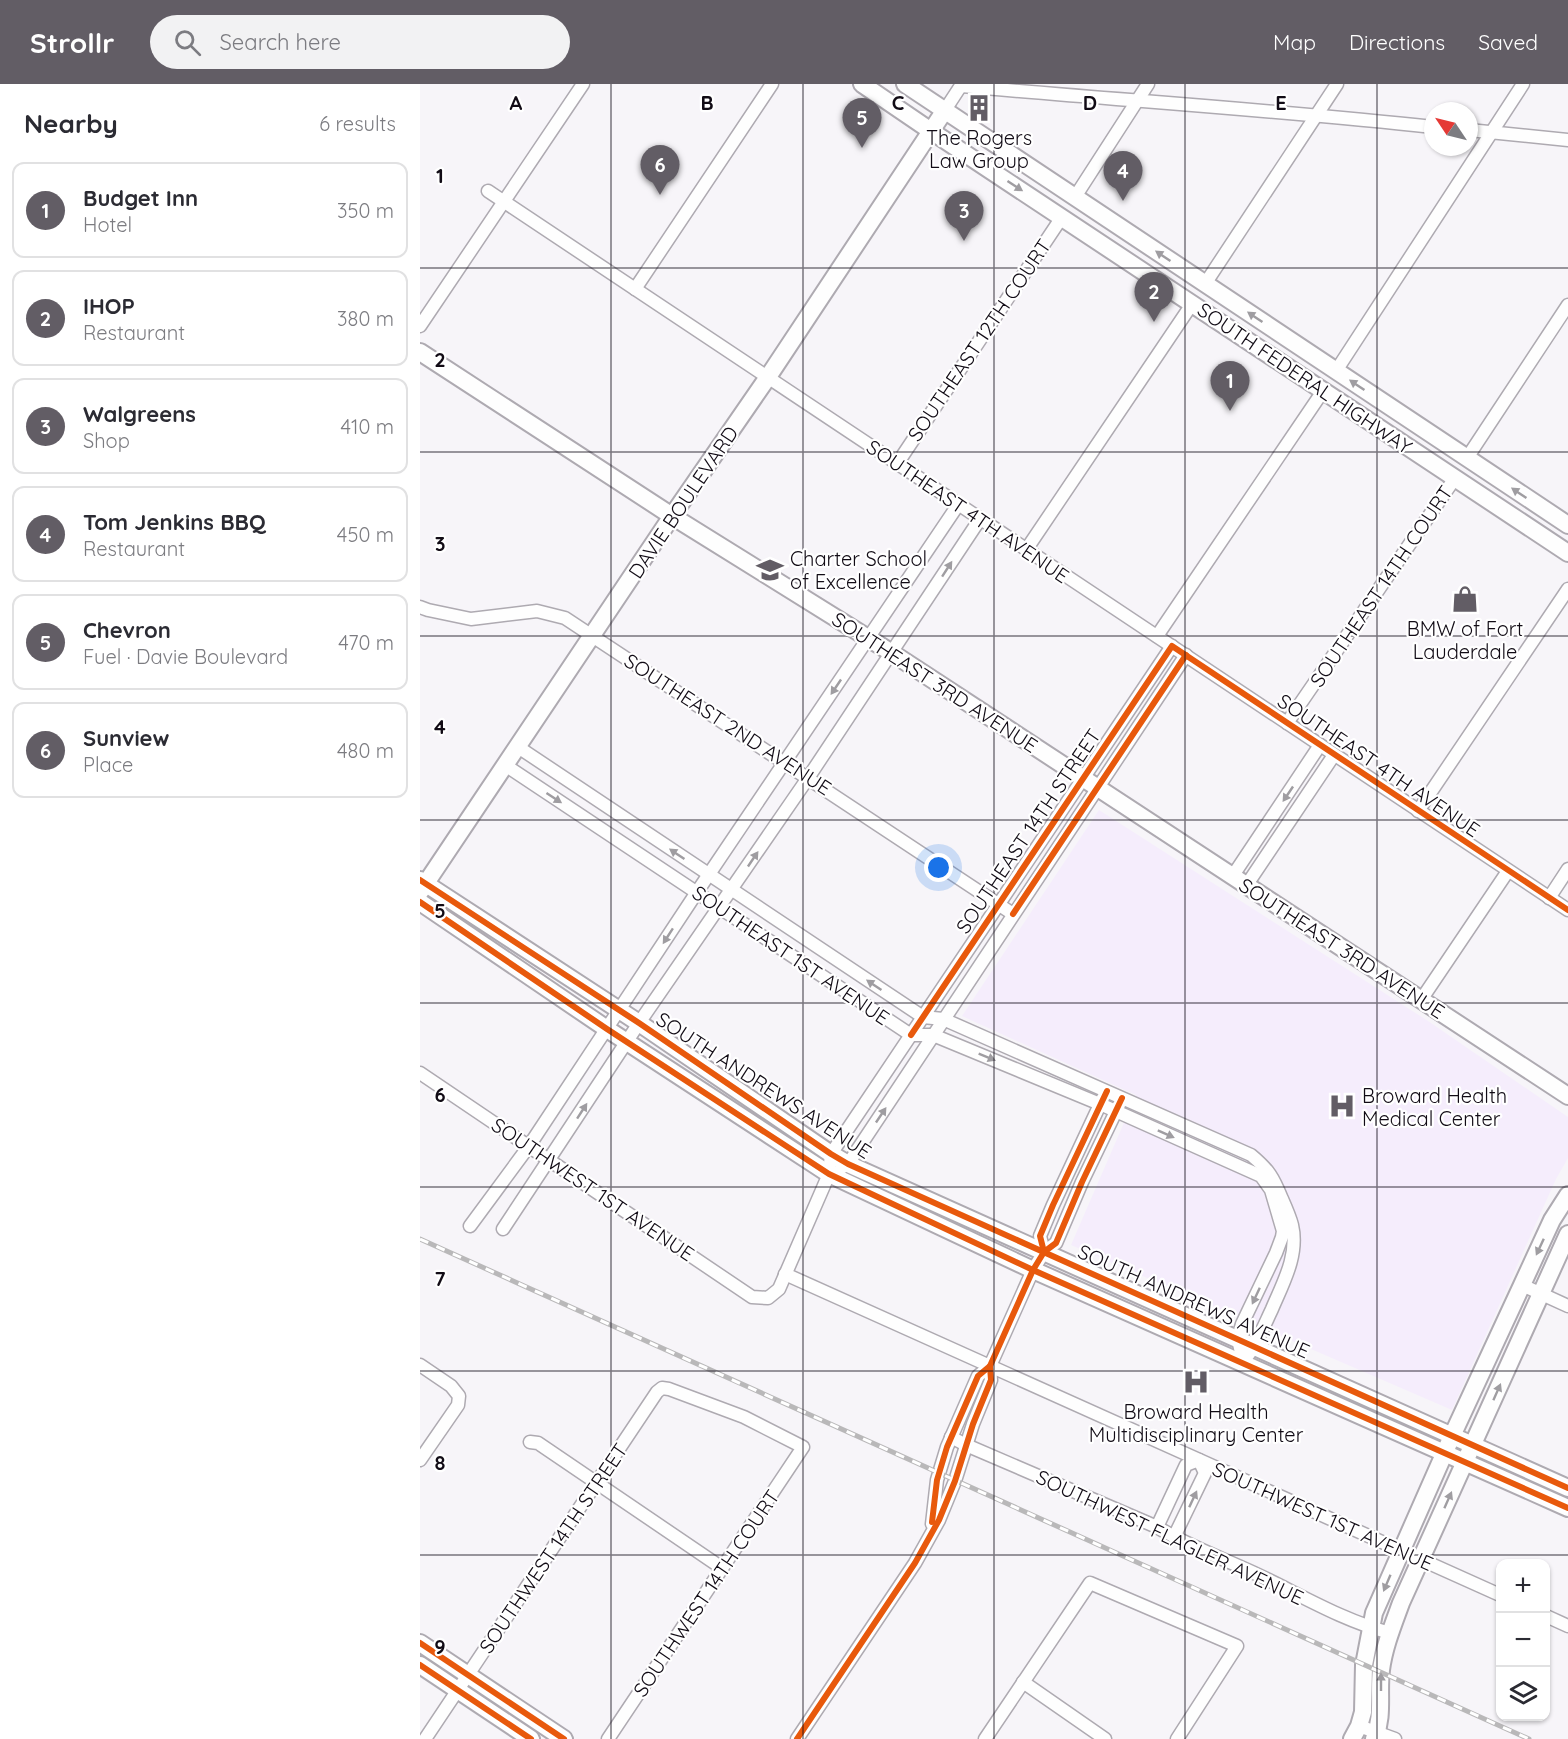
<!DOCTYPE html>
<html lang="en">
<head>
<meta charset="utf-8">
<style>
	:root { --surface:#fff; --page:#f2f2f3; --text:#2b2b33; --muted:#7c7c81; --line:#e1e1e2; --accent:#625d65 }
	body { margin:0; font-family:Quicksand,sans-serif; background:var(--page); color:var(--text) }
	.controls { position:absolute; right:18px; bottom:18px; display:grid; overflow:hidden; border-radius:12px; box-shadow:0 2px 4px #0004 }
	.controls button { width:54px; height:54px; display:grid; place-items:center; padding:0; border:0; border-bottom:2px solid var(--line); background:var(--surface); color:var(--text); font:30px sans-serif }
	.compass { position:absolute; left:1004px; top:18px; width:54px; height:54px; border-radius:50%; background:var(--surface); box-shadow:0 2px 4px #0004; rotate:305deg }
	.you { position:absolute; left:519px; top:784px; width:21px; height:21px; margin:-15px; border:4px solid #fff; border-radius:50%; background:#1a73e8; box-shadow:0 0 0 9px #1a73e833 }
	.badge { display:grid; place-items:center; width:39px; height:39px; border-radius:50%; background:var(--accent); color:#fff; font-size:20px; font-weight:700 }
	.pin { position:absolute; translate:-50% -50px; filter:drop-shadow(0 2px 3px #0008) }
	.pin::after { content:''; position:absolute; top:32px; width:21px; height:18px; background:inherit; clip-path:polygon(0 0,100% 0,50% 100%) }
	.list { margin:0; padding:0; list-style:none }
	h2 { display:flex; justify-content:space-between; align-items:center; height:78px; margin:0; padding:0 24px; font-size:26px }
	h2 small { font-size:20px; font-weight:400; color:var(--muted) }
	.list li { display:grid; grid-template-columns:39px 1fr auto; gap:18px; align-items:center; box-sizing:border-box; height:96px; margin:0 12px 12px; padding:0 12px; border:2px solid var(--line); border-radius:12px }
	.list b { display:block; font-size:22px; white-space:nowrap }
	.list p { margin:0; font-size:20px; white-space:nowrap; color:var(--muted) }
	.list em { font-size:20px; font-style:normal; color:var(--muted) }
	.icon { flex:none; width:33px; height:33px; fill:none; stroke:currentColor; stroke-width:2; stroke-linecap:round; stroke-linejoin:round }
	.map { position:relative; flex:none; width:1148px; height:1655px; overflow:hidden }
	header { display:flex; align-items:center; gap:36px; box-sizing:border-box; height:84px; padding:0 30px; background:var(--accent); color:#fff }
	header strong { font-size:28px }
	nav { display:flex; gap:33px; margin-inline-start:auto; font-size:21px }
	.search { width:420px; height:54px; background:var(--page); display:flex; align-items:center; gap:15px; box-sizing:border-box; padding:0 21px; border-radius:33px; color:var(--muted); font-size:22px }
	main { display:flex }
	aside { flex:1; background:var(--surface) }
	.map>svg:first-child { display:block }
	.built { fill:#f5edfc }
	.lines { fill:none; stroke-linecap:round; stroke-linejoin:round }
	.minor-casing { stroke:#aeaab1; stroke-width:15 }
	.major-casing { stroke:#aeaab1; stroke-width:20 }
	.minor { stroke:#fefefe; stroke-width:12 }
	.major { stroke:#fefefe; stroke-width:16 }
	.rail-casing { stroke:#b9b8b9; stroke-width:5 }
	.rail { stroke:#fff; stroke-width:3; stroke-dasharray:9; stroke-linecap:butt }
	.cycleway-casing { stroke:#fff; stroke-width:10 }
	.cycleway { stroke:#e8590c; stroke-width:6 }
	.oneway { fill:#9f9da1 }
	.grid { fill:none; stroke:#110b15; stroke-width:1.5; stroke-opacity:0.55 }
	.labels { text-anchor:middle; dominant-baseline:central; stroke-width:4.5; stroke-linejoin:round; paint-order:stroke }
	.poi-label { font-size:20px; fill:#110b15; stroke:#fff }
	.street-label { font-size:20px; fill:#110b15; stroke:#fff }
	.grid-label { font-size:20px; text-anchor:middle; font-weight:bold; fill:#110b15; stroke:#fff; stroke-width:4.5; stroke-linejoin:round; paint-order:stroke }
</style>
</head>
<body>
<header>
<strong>Strollr</strong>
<div class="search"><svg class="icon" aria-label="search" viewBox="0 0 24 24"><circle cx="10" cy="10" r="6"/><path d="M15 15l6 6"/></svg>Search here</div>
<nav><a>Map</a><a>Directions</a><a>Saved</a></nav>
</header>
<main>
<aside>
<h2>Nearby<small>6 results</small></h2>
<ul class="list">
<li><span class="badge">1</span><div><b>Budget Inn</b><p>Hotel</p></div><em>350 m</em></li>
<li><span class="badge">2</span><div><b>IHOP</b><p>Restaurant</p></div><em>380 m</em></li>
<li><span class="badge">3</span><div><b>Walgreens</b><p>Shop</p></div><em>410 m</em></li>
<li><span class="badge">4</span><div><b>Tom Jenkins BBQ</b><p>Restaurant</p></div><em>450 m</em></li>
<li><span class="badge">5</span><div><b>Chevron</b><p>Fuel · Davie Boulevard</p></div><em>470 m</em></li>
<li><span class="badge">6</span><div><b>Sunview</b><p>Place</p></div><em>480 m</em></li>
</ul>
</aside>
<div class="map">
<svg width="1148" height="1655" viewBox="0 0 1148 1655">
	<rect width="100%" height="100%" fill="#f7f5f9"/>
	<!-- built -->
	<path class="built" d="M679 726 1008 937 1148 1033V1074L1136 1095 1032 1326 651 1161 716 1011 542 932Z"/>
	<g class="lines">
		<defs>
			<g id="minor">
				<path d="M541 2C698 16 856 26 1013 43"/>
				<path d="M525 26 542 0"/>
				<path d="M1049 46 1148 56"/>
				<path d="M68 107 1148 826"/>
				<path d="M655 113 728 0"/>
				<path d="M785 200 917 0"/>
				<path d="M215 205 352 0"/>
				<path d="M0 242 163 0"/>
				<path d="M916 287 1103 0"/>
				<path d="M1047 374 1148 221"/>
				<path d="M477 380 642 133"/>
				<path d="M606 466 772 220"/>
				<path d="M0 523 8 526 51 535 117 527 145 534 593 830"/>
				<path d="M737 552 903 307"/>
				<path d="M867 639 1035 394"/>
				<path d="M98 663 503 933 523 935 831 1071C849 1086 853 1093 862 1115 866 1124 870 1133 872 1141 879 1171 863 1199 852 1225 843 1244 836 1262 823 1278"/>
				<path d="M85 681 491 951H513L680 1020 841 1092 851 1106 863 1147 862 1153 856 1169 822 1240 818 1255 823 1278"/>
				<path d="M998 727 1148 505"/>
				<path d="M812 793 900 661"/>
				<path d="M826 802 914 671"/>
				<path d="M1129 814 1148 785"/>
				<path d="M1001 916 1088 787"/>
				<path d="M0 989 332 1213 348 1214 359 1205 409 1090 411 1070 752 562"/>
				<path d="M421 1084 428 1080 766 571"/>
				<path d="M50 1142 109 1062 277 808 538 421"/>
				<path d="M83 1145 219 939 388 694 560 435"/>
				<path d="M624 1168 620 1152 633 1121 683 1014"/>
				<path d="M365 1190 1080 1511"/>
				<path d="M1102 1201 1148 1222"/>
				<path d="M0 1281 31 1302 39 1312 38 1321 0 1376"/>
				<path d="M531 1353 546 1361 737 1443C768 1462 802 1474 834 1489 879 1510 921 1536 970 1549"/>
				<path d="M110 1358 118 1359 302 1484"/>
				<path d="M512 1440 517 1396 527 1363 558 1292 570 1282"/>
				<path d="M737 1443 766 1381 779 1376 785 1389 754 1453"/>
				<path d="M1126 1532 1148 1542"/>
				<path d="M603 1598 685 1655"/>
				<path d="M939 1642 975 1655"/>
				<path d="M5 1655 237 1308 242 1304 249 1305 324 1333 383 1363 188 1655"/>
				<path d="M377 1655 495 1479 519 1436 535 1397 553 1340 571 1296 570 1282 613 1186 624 1168 636 1159 662 1098 699 1021"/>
				<path d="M565 1655 670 1499 817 1562 757 1655"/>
			</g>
			<g id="major">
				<path d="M442 0 511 47 1148 469"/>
				<path d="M485 0 1148 441"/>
				<path d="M0 268 252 432 472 569 1148 1012"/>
				<path d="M0 796 219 939 411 1070 428 1080 1148 1404"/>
				<path d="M0 808 252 432 348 293 525 26"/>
				<path d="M0 818 187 945 409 1090 613 1186 1148 1424"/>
				<path d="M0 1559 144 1655"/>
				<path d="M0 1581 111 1655"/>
				<path d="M932 1655 939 1642 943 1628 944 1581 954 1529 1032 1352 1102 1201 1132 1136 1148 1111"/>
				<path d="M954 1655C964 1632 958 1610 961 1586 964 1563 973 1541 981 1519L1148 1150"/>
			</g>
		</defs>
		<!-- minor casing -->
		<use href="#minor" class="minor-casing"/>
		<!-- major casing -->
		<use href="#major" class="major-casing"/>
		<!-- minor -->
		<use href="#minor" class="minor"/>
		<!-- major -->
		<use href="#major" class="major"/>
		<defs>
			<path id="rail" d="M0 1155 1109 1655"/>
		</defs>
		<!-- rail casing -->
		<use href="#rail" class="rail-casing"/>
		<!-- rail -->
		<use href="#rail" class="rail"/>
		<defs>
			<g id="cycleway">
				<path d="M0 796 219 939 411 1070 428 1080 1148 1404"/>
				<path d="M0 818 187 945 409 1090 613 1186 1148 1424"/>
				<path d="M593 830 766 571"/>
				<path d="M491 951 752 562 1148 826"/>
				<path d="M624 1168 620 1152 633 1121 687 1007"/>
				<path d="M512 1438 517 1396 527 1363 558 1292 570 1282"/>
				<path d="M0 1559 144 1655"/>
				<path d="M0 1581 111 1655"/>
				<path d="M377 1655 495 1479 519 1436 535 1397 553 1340 571 1296 570 1282 613 1186 624 1168 636 1159 662 1098 702 1014"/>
			</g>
		</defs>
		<!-- cycleway casing -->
		<use href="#cycleway" class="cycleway-casing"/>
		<!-- cycleway -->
		<use href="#cycleway" class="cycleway"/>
	</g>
	<!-- one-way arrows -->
	<defs><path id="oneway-solid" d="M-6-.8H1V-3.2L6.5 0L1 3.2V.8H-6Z" transform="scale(1.5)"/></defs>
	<g class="oneway">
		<use href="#oneway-solid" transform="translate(595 102) rotate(33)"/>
		<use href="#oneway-solid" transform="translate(743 172) rotate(-146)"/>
		<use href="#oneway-solid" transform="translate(835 233) rotate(-146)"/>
		<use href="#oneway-solid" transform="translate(937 301) rotate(-146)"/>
		<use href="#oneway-solid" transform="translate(1099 409) rotate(-146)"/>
		<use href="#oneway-solid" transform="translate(527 485) rotate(-57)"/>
		<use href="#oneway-solid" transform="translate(416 603) rotate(124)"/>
		<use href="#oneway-solid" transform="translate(868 710) rotate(124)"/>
		<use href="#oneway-solid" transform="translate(134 714) rotate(33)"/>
		<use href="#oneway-solid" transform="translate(257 770) rotate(-146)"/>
		<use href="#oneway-solid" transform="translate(333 775) rotate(-56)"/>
		<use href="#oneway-solid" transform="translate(248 852) rotate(123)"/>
		<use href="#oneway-solid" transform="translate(454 901) rotate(-146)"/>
		<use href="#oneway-solid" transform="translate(567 973) rotate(22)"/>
		<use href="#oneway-solid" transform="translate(162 1027) rotate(-57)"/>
		<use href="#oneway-solid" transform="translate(461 1031) rotate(-56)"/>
		<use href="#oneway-solid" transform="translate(746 1050) rotate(24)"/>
		<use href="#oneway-solid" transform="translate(1120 1163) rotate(115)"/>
		<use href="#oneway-solid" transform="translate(836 1212) rotate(115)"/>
		<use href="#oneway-solid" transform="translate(1077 1308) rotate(-66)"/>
		<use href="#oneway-solid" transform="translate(773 1415) rotate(-65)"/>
		<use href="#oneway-solid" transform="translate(1028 1416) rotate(-66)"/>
		<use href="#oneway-solid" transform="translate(967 1499) rotate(113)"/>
		<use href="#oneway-solid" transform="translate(961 1598) rotate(-90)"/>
	</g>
	<!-- grid -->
	<path class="grid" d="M191 0V1655M383 0V1655M574 0V1655M765 0V1655M957 0V1655M0 184H1148M0 368H1148M0 552H1148M0 736H1148M0 919H1148M0 1103H1148M0 1287H1148M0 1471H1148"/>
	<!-- icons -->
	<defs>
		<symbol id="building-bare" viewBox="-9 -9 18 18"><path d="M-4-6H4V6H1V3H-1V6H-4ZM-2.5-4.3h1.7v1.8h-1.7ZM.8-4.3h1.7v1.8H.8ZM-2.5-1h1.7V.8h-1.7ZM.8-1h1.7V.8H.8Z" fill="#625d65" stroke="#fff" stroke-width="2.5" paint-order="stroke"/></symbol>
		<symbol id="school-bare" viewBox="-9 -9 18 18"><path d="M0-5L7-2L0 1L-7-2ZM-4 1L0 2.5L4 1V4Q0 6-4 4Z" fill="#625d65" stroke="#fff" stroke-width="2.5" paint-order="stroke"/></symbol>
		<symbol id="shop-bare" viewBox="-9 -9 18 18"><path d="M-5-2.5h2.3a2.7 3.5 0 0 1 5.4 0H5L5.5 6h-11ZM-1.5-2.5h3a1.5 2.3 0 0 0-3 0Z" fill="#625d65" stroke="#fff" stroke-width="2.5" paint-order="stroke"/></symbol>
		<symbol id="hospital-bare" viewBox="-9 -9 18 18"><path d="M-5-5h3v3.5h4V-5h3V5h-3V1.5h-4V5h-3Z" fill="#625d65" stroke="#fff" stroke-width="2.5" paint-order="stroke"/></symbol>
	</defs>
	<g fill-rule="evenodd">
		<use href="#building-bare" x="540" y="5" width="38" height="38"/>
		<use href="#school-bare" x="331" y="467" width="38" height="38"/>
		<use href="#shop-bare" x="1026" y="496" width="38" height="38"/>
		<use href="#hospital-bare" x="903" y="1003" width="38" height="38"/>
		<use href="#hospital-bare" x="757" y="1279" width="38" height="38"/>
	</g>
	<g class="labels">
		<!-- poi labels -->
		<g class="poi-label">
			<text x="559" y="53">The Rogers<tspan x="559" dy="23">Law Group</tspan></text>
			<text x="370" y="474" text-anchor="start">Charter School<tspan x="370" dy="23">of Excellence</tspan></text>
			<text x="1045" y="544">BMW of Fort<tspan x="1045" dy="23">Lauderdale</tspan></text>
			<text x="942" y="1011" text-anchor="start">Broward Health<tspan x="942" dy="23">Medical Center</tspan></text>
			<text x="776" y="1327">Broward Health<tspan x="776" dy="23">Multidisciplinary Center</tspan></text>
		</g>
		<!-- street labels -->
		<g class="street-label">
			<text transform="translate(559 256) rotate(-56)">SOUTHEAST 12TH COURT</text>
			<text transform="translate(885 294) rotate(34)">SOUTH FEDERAL HIGHWAY</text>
			<text transform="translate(263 418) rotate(-56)">DAVIE BOULEVARD</text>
			<text transform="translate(548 427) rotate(34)">SOUTHEAST 4TH AVENUE</text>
			<text transform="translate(961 502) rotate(-56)">SOUTHEAST 14TH COURT</text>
			<text transform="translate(515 598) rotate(33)">SOUTHEAST 3RD AVENUE</text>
			<text transform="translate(308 640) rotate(33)">SOUTHEAST 2ND AVENUE</text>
			<text transform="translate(959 681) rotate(34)">SOUTHEAST 4TH AVENUE</text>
			<text transform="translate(608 747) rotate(-56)">SOUTHEAST 14TH STREET</text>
			<text transform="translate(922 864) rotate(33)">SOUTHEAST 3RD AVENUE</text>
			<text transform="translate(371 871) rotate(34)">SOUTHEAST 1ST AVENUE</text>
			<text transform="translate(344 1001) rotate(33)">SOUTH ANDREWS AVENUE</text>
			<text transform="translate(173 1105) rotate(34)">SOUTHWEST 1ST AVENUE</text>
			<text transform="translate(774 1217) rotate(24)">SOUTH ANDREWS AVENUE</text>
			<text transform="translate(903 1432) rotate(24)">SOUTHWEST 1ST AVENUE</text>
			<text transform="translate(750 1453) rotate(25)">SOUTHWEST FLAGLER AVENUE</text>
			<text transform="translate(133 1464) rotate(-56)">SOUTHWEST 14TH STREET</text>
			<text transform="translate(286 1509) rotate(-56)">SOUTHWEST 14TH COURT</text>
		</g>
	</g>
	<g class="grid-label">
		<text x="96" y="26">A</text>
		<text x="287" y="26">B</text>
		<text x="478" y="26">C</text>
		<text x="670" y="26">D</text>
		<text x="861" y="26">E</text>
		<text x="20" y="99">1</text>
		<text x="20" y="283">2</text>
		<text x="20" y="467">3</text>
		<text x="20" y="650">4</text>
		<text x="20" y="834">5</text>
		<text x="20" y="1018">6</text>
		<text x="20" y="1202">7</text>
		<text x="20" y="1386">8</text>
		<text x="20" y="1570">9</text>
	</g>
</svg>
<div class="controls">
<button>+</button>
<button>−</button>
<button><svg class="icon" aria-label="layers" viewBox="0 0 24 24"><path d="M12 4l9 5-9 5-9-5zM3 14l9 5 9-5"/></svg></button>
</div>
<svg class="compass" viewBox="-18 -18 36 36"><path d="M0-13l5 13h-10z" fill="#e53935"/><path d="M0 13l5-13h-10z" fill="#7c7c81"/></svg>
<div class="you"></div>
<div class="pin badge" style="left:810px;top:327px">1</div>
<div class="pin badge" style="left:734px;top:238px">2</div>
<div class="pin badge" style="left:544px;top:157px">3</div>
<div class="pin badge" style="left:703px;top:117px">4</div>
<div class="pin badge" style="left:442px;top:64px">5</div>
<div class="pin badge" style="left:240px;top:111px">6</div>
</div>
</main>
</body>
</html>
